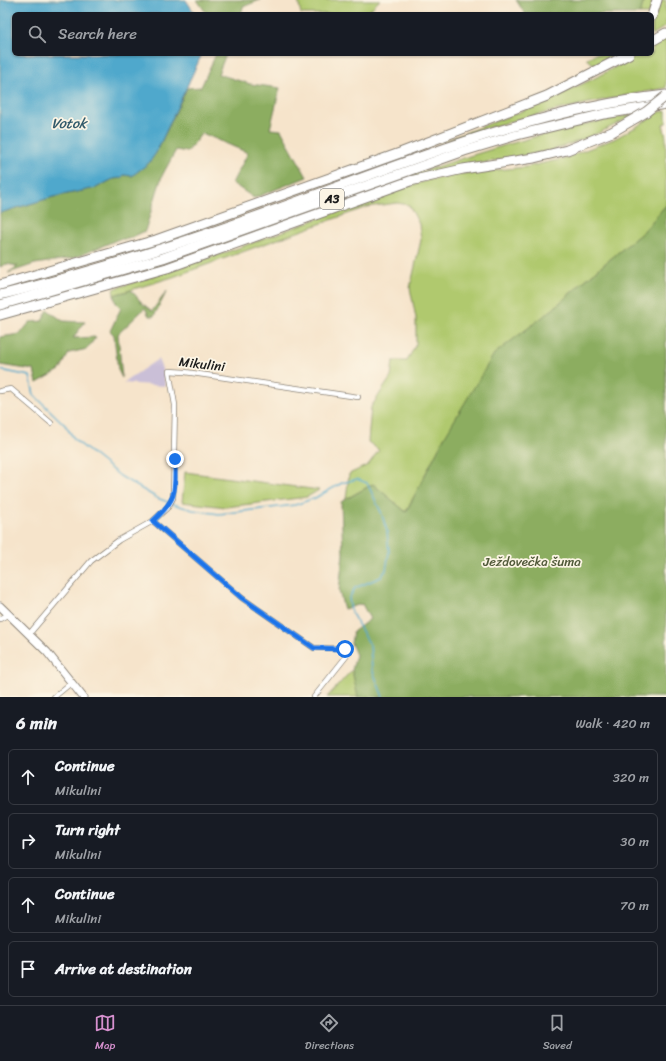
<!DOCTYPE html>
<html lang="en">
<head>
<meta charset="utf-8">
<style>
	:root { --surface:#171b24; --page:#242831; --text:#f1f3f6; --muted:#9ea1a6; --line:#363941; --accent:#d690ce }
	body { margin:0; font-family:Sriracha,sans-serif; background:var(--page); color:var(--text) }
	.stop { position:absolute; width:12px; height:12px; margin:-9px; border:3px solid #1a73e8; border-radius:50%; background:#fff }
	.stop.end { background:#1a73e8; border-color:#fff; box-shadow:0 1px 4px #0008 }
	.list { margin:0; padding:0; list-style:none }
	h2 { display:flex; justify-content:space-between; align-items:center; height:52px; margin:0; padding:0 16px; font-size:17px }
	h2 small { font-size:13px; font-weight:400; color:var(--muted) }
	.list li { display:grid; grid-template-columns:26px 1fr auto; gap:12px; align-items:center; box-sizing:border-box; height:56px; margin:0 8px 8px; padding:0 8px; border:1px solid var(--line); border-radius:6px }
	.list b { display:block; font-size:15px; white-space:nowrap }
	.list p { margin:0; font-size:13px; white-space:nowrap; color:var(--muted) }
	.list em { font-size:13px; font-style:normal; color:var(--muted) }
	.icon { flex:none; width:22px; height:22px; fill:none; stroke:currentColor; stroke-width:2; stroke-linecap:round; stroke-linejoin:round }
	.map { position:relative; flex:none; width:666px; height:697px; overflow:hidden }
	.search { position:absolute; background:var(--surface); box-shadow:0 1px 3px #0004; left:12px; right:12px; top:12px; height:44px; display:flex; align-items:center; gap:10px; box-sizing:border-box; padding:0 14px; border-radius:6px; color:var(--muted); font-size:15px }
	.sheet { height:308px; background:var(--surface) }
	nav { display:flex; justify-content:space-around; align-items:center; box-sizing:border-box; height:56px; border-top:1px solid var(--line); background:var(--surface); font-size:11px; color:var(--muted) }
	nav a { display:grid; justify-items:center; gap:2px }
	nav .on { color:var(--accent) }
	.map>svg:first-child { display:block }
	.industrial { fill:#cabfd7 }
	.green { fill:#b0c96e; stroke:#667245 }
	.forest { fill:#8cad61; stroke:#54643e }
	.water { fill:#4fa8cc; stroke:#366274 }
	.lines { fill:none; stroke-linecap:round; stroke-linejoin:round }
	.stream { stroke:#4fa8cc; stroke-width:1.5 }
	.street-casing { stroke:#898074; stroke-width:6 }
	.secondary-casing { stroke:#898074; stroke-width:9 }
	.highway-casing { stroke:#898074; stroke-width:11 }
	.street { stroke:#fff; stroke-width:4.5 }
	.secondary { stroke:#fff; stroke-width:7 }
	.highway { stroke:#fff; stroke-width:9 }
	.highway-bridge-casing { stroke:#898074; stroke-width:11; stroke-linecap:butt }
	.highway-bridge { stroke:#fff; stroke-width:9 }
	.route { stroke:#1a73e8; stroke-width:5 }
	.labels { text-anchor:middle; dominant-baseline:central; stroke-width:3.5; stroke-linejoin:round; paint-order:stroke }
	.shield { fill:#fcf5e5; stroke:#5f5d58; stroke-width:1 }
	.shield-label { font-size:12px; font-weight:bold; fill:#1c1c1c }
	.street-label { font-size:13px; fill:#1c1c1c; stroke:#fcf5e5 }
	.park-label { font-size:13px; fill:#505939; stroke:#fcf5e5 }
	.water-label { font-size:14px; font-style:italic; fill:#335b6b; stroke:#fcf5e5 }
</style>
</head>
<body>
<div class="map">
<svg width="666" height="697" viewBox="0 0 666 697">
	<rect width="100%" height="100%" fill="#fcf5e5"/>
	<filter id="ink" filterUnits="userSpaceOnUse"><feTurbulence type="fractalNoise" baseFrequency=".025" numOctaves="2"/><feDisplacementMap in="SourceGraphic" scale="8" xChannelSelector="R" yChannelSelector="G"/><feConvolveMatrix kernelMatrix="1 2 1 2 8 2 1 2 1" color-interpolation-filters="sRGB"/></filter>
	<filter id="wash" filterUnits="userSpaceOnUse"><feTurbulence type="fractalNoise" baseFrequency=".012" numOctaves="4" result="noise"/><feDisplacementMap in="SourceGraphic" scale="16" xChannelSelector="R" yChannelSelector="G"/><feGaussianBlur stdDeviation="0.9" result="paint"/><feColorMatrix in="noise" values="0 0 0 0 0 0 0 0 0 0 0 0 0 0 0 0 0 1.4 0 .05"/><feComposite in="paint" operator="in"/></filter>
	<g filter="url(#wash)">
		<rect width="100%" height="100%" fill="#f6e4cb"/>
		<!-- industrial -->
		<path class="industrial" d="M158 359 164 374 165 386 123 383Z"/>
		<!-- green -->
		<g class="green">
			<path d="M298 0H380L366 14H301Z"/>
			<path d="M644 0H653L649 14H640Z"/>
			<path d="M661 0H666V26L652 35V25Z"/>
			<path d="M666 38V88C589 102 513 118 439 143L535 106 593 79 639 54H652V46Z"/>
			<path d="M595 54H614L595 65 586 59Z"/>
			<path d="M666 111V123L663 124 666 138V205L644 231 583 282 553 309 445 436 406 512 373 484 346 499 349 474 368 465 379 450 368 442 371 407 391 377 393 361H407L416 344V318L410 288 421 240 419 224 409 205 397 203 367 207 173 277 114 295 113 289 230 251 382 195 429 180 459 174 526 167 562 159 614 139 636 127 659 112Z"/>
			<path d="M635 114C608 130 579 142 549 151L449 169 167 264 125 277C295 223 458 146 635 114Z"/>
			<path d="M185 472 319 490 307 497 226 507 182 502Z"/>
			<path d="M352 670 358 697H327Z"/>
		</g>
		<!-- forest -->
		<g class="forest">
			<path d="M197 0H260L243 7 241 14H207Z"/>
			<path d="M516 0H644L640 14H525Z"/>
			<path d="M216 54H226L218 74 250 84 280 88 270 129 281 130 307 177 254 198 232 183 248 153 202 133 187 152 176 150 162 176 145 231 128 239H119L74 258 35 264 8 273 18 266 6 264 0 267V213L53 197 96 188 113 179 121 178 124 175 132 176C141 169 149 162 156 153L187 88 201 87Z"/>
			<path d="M666 205V697H358L352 670 356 655 351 643 353 632 370 619 362 604 344 609 339 591 343 554 341 502 373 484 406 512 445 436 494 354 553 309 583 282 644 231Z"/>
			<path d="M131 290 143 304 152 311 167 291 154 316H149L145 308 118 334 122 378 118 370 114 335 110 331 121 308 116 303 114 295Z"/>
			<path d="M48 310 63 321 85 322 73 338 96 337 87 349 69 353 60 370 37 383 34 370 0 365V337L20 334 30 322 42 321Z"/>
		</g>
		<!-- water -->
		<path class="water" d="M0 0H186L195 14H14V54H202L156 153 149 163 132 176 124 175 121 178 113 179 96 188 53 197 0 213Z"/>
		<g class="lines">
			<!-- stream -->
			<path class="stream" d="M0 370 30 376 34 395 65 425 75 440 120 476 157 498 173 504 193 510 219 514 295 505 315 498 342 483 357 479 367 483 381 512 387 531 389 552 386 570 381 577 355 588 349 598 351 612 370 645 372 669 383 697"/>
		</g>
	</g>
	<g filter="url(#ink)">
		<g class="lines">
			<defs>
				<g id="street">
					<path d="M0 391 11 389 51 423"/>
					<path d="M153 521 242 598 314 648H340L345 649 349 653 314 697"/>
					<path d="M0 619 9 614"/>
					<path d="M30 633 91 561 119 540 153 521 168 507 173 498 175 405 169 371 185 372 358 397"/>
					<path d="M54 697 71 683"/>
				</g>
				<path id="secondary" d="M0 606 47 652 83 697"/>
				<g id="highway">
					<path d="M652 16 657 0"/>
					<path d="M652 41 666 33"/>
					<path d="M0 285 156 240 400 153 547 96 629 54"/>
					<path d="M0 295C94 272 186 242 277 209 404 163 531 110 666 95"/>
					<path d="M0 305 163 258 464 151 517 135 604 114 666 104"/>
					<path d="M0 315 167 268 410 181 463 169 534 158 567 150 612 132"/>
				</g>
			</defs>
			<!-- street casing -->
			<use href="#street" class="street-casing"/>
			<!-- secondary casing -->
			<use href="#secondary" class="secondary-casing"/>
			<!-- highway casing -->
			<use href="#highway" class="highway-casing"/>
			<!-- street -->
			<use href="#street" class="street"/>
			<!-- secondary -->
			<use href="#secondary" class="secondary"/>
			<!-- highway -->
			<use href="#highway" class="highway"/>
			<defs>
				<path id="highway-bridge" d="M612 132 646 112 666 96"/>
			</defs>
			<!-- highway-bridge casing -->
			<use href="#highway-bridge" class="highway-bridge-casing"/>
			<!-- highway-bridge -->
			<use href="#highway-bridge" class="highway-bridge"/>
		</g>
	</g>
	<g class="lines" filter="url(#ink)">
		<!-- route -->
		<path class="route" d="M175 459C175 492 178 498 153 521L242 598 314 648 345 649"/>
	</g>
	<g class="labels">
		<!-- shield labels -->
		<rect class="shield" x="320" y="189" width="24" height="20" rx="3"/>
		<g class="shield-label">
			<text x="332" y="199">A3</text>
		</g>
		<!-- street labels -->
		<g class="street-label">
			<text transform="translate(202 364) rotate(7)">Mikulini</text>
		</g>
		<!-- park labels -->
		<g class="park-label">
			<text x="532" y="561">Ježdovečka šuma</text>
		</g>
		<!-- water labels -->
		<g class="water-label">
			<text x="69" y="123">Votok</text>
		</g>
	</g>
</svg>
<div class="stop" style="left:345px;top:649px"></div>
<div class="stop end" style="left:175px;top:459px"></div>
<div class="search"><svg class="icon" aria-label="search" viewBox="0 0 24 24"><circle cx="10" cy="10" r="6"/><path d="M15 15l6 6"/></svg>Search here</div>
</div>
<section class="sheet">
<h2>6 min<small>Walk · 420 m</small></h2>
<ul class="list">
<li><svg class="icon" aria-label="ahead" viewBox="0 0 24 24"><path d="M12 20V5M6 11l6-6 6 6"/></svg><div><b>Continue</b><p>Mikulini</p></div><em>320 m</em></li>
<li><svg class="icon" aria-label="right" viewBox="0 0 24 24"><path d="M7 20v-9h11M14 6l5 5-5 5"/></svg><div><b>Turn right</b><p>Mikulini</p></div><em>30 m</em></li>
<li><svg class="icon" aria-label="ahead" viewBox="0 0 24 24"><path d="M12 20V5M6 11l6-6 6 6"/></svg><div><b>Continue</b><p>Mikulini</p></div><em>70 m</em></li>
<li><svg class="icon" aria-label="arrive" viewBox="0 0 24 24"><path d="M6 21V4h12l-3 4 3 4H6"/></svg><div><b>Arrive at destination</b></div></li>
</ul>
</section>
<nav>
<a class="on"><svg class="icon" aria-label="map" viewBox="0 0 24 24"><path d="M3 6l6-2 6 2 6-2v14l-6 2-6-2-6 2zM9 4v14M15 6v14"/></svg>Map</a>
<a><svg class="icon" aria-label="directions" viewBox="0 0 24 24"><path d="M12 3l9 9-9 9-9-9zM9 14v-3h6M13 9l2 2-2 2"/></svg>Directions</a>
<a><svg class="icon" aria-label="saved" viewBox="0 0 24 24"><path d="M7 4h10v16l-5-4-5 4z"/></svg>Saved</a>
</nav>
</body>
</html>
